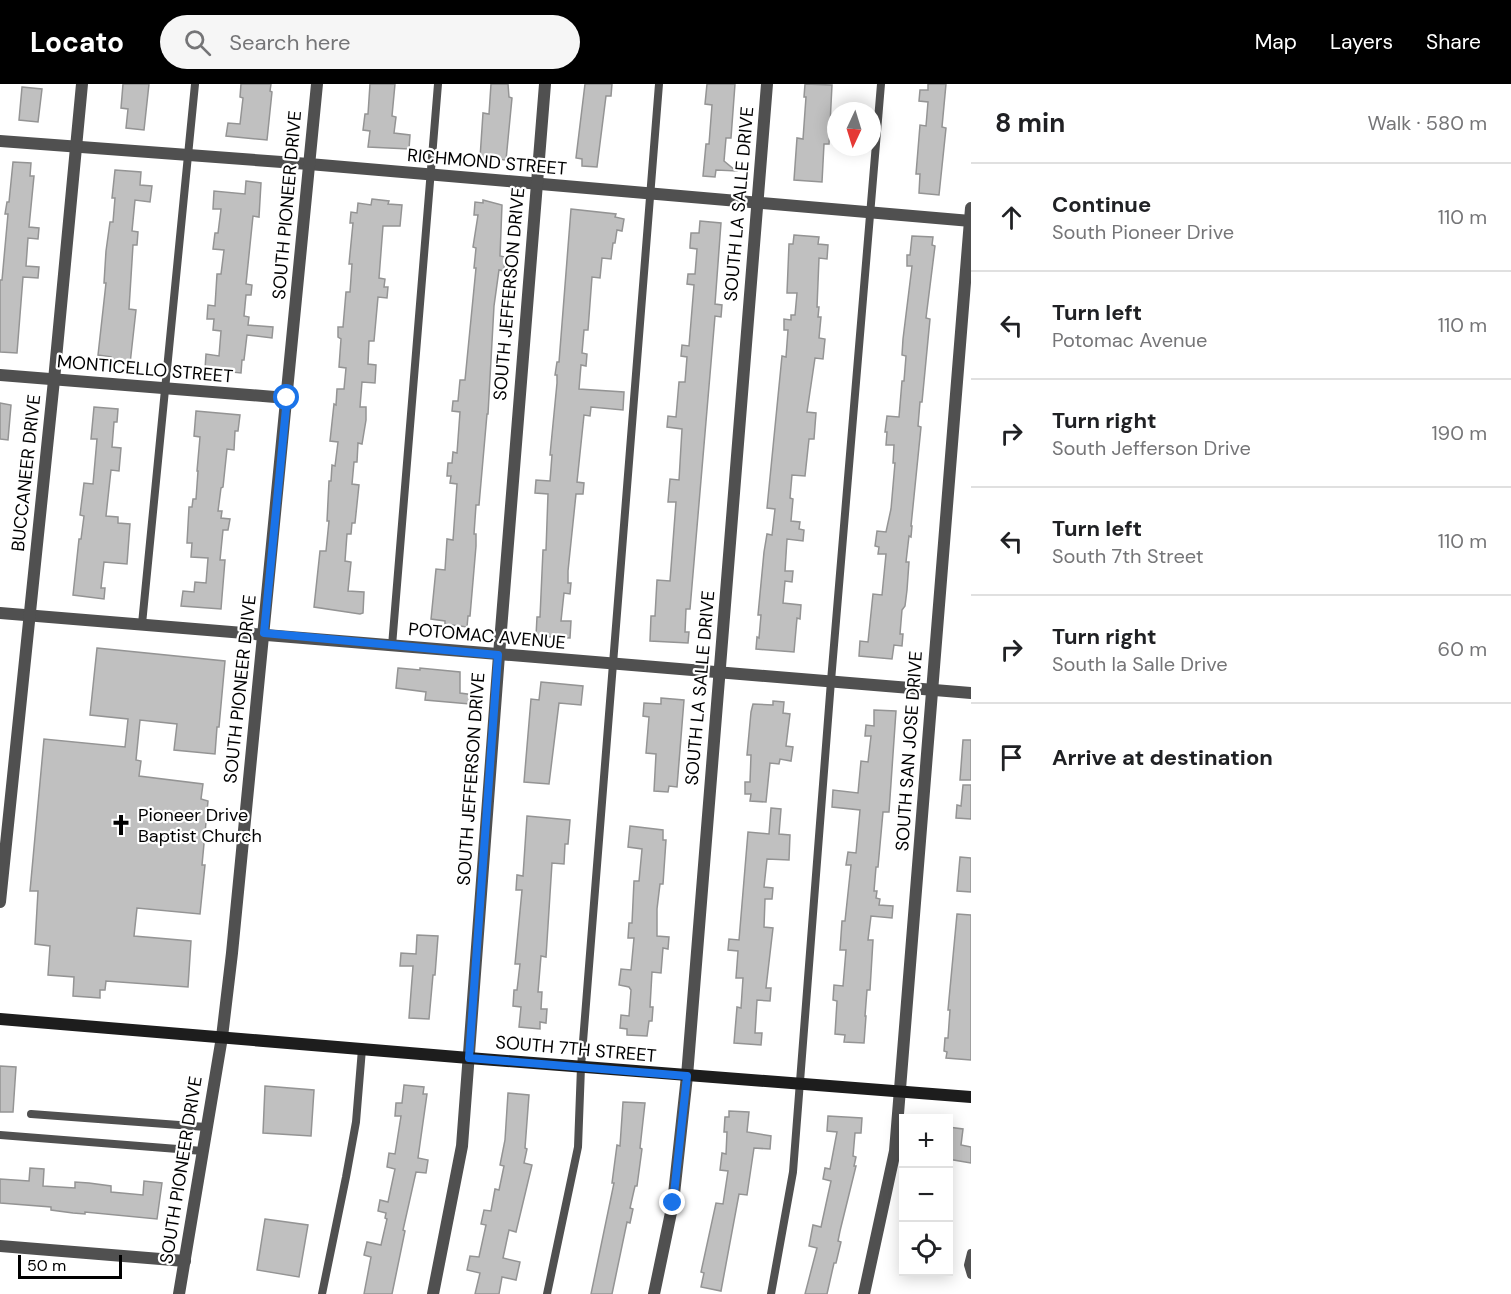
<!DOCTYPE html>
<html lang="en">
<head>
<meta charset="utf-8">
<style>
	:root { --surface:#fff; --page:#f6f6f6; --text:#202124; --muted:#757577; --line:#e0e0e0; --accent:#000 }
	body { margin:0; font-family:"DM Sans",sans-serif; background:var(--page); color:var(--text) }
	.controls { position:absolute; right:18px; bottom:18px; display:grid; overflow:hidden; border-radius:0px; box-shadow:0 3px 15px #0003 }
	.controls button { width:54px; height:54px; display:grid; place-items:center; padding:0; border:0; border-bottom:2px solid var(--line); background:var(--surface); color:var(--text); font:30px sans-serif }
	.compass { position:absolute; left:827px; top:18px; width:54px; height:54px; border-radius:50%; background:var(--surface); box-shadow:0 3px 15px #0003; rotate:184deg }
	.scale { position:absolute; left:18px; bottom:15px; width:104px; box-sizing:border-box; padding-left:6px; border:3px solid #000; border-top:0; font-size:16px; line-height:21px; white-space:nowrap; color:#000; -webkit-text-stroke:4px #fff; paint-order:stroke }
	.stop { position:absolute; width:18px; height:18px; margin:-14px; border:4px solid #1a73e8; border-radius:50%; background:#fff }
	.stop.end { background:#1a73e8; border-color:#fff; box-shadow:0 2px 6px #0008 }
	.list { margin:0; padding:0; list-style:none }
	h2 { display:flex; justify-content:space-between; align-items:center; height:78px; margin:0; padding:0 24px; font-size:26px }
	h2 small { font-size:20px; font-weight:400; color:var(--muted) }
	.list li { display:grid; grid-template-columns:39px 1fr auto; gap:18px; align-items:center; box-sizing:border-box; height:108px; padding:0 24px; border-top:2px solid var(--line) }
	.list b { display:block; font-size:22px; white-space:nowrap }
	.list p { margin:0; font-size:20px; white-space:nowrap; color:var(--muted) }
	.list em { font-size:20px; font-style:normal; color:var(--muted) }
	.icon { flex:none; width:33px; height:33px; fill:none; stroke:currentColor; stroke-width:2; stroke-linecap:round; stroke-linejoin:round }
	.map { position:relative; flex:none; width:971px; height:1210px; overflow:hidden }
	header { display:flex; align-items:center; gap:36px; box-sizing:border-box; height:84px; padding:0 30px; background:var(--accent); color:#fff }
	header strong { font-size:28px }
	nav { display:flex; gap:33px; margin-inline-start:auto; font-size:21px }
	.search { width:420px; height:54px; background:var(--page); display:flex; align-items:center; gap:15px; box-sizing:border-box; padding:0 21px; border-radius:33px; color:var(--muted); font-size:22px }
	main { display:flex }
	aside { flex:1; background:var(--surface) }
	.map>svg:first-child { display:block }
	.building { fill:#c0c0c0; stroke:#949494; stroke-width:1.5 }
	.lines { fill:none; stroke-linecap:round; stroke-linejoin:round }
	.service { stroke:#505050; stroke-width:8 }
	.minor { stroke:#505050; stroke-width:12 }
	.tertiary { stroke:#505050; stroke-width:12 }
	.secondary { stroke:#1d1d1d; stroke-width:12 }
	.route { stroke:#1a73e8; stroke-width:8 }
	.labels { text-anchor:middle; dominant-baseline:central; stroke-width:4.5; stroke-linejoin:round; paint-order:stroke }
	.street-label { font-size:18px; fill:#000; stroke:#fff }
	.poi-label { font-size:18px; fill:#000; stroke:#fff; text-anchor:start }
</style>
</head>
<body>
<header>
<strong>Locato</strong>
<div class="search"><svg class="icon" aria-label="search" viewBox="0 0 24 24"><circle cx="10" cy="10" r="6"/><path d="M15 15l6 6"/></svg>Search here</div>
<nav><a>Map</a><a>Layers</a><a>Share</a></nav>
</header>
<main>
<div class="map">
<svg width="971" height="1210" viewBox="0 0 971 1210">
	<rect width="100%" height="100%" fill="#fff"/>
	<!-- building -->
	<g class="building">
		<path d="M123 0H149L144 46 126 44 128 25 121 24Z"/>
		<path d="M241 0H271L270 7 272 8 267 56 226 52 228 39 240 40 243 14 240 13Z"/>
		<path d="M370 0H395L392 32 396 33 394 49 410 51 409 65 368 63 370 47 363 46 365 30H368Z"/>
		<path d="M491 0H508L509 13 512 14 506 76 480 74 483 29 489 30Z"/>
		<path d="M585 0H612L611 12H606L597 83 582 82V75L576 74Z"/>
		<path d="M707 0H735L731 54H726L724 77 736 87 716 86 715 93 703 92 706 60H709L712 21 705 20Z"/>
		<path d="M805 0 832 1 829 60H824L822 98 794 96 797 54 803 55 806 13H804Z"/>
		<path d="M928 0H946L942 43 946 44 939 111 919 109 920 90H916L920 41 926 42 928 18 919 17 920 6H928Z"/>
		<path d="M22 3 42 5 38 38 19 36Z"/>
		<path d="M13 78 31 79 30 92H34L29 143 39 144 38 155 28 154 26 182 39 183 38 194 23 193 17 269 0 268V196H2L8 130H5L7 118H9Z"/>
		<path d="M115 86 141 88 140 101 152 102 150 118 135 116 132 147 138 148 137 161H133L129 225 136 226 130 280 111 279V273L98 271 106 199H104L106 167 110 138H113L115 114H112Z"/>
		<path d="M246 97 261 99 259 133 253 132 246 200 252 201 251 211H246L244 232 249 233 248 241 273 243 272 254 247 251 244 276H242L241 289 205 285 206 270 219 272 221 247 213 246 214 235H207L208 221 215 222 217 190H221L224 166 213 165 215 149H218L221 125H213L214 107 245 110Z"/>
		<path d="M372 115 389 117 388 120 402 121 400 142H383L379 194 385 195 384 203H388L387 214 378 213 374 257H369L368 280 376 281 375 299 362 298 360 323H366V336L362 360 358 359 357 378H354L352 400 359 401 355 439H352L351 450H347L345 477 351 478 348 507 364 508 363 529 360 530 314 523 320 467H326L329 437H327L329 397H331L332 381 335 382 338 358 330 357 334 320 336 321 337 305H344L346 284 339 283 341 255 338 253V243H343L346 208H350L352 180H349L353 139H350L351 128 357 129 358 119 371 121Z"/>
		<path d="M483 116 502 121 500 172 505 173 504 187 499 186 494 222 488 330H487L479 421H476L474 450H476V462L470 532H468L467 543 445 540V537L431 535 436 485 445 486 447 455 453 456 457 400 450 399 451 392H447L448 379H452L453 368 457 369 460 328 452 327 453 317H458L460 296H465L476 184H474L476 164 473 163 478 131H474L475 118 483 119Z"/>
		<path d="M571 125 616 130 615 133 624 135 622 147 617 146 615 159H613L611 175 602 174 600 194 592 193 588 246H584L582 269 587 270 586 282 581 281 579 305 624 308 623 326 591 323 590 332 584 331 577 398 584 399 583 410H576L568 487V499H571L570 510 564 509 561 537H571L570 554 536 552 537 533H540L543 466H546L548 410 535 409 536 396 550 397 552 371H550L557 299V291H555L557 278H559Z"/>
		<path d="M700 137 721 139 715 220 722 221 721 233 715 232 690 525H686L685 548H689L688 559 650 557 651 532H655L657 496 670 497 676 418H668L670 395 679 396 682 345 667 343 668 332 676 333 679 298H685L687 273 681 272 682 261 689 262 694 201 687 200 688 190H695L697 165 690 164V162L691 149H699Z"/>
		<path d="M794 151 819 153 818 160 828 161 827 175 819 174 817 223H819L818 233H821L819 254 825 255 823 275 815 274 807 328 816 329 814 355H809L805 392 792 391 790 414 793 415 791 437 800 438 799 445 804 446 803 457 787 455 785 487H793L792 498 785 497 783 519 801 521 800 535 797 534 794 568 756 565 757 553 759 554 761 531H758L764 468 767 450 772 451 775 425 767 424 782 272 786 273 788 246H784V235L791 236V231H795L797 209H787L789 160H793Z"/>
		<path d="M912 152 933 153 932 161 935 162 926 234 930 235 922 318H920L918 342 921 343 911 442H912L911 453 909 452 906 478H909L907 506 905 522 902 526 900 550H903L902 562 894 561 892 575 859 572 860 557 868 558 873 510 882 511 886 470H878L879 463 875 462 877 447 886 448 891 425 895 379H893L894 361H886L887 348H885L887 332 899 333 902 297H904L906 272 902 271 903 255 912 182H907V171H910Z"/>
		<path d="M0 319 11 321 8 356 0 355Z"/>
		<path d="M94 323 118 325 117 338H114L112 363 121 364 119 387 111 386 106 432 118 433V439L130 440 127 480 104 478 101 504H105L104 515 73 511 79 455H81L84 432 80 431 84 399 93 400 97 355H91Z"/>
		<path d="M196 327 240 331 238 347H235L234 366 227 365 223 403 221 404 218 427H222L221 434 230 435 228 446H223L220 476H225L221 525 181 522 183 507 194 508 195 498 206 499 208 474 191 473 192 459H187L189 423H192L193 415H196L198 387H197L200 353 194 352Z"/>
		<path d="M97 564 225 577 219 643H217L215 670 174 666 177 640 140 636 136 676 141 677 139 692 203 700 201 715 208 717 202 781H205L200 830 137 824 134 852 191 857 188 903 106 897 105 906H100V914L73 912 74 893 48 891 50 862 35 860 38 807H30L44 655 125 663 128 635 90 631Z"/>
		<path d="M398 584 420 586V584L460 588V609L482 612 481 621 425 616 426 608 396 604Z"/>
		<path d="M541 598 583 602 581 621 559 619 549 700 524 698 531 615 539 616Z"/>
		<path d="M661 614 684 616 677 703 669 702 668 708 654 707 656 670 646 669 649 633 643 632 644 619 661 620Z"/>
		<path d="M773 617 784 618 783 629 790 630 786 662 793 663 791 677 780 675 779 680 770 679 766 718 750 717 751 710H745V698H750L751 671H747L751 628 753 620 773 621Z"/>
		<path d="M874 626 896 627 889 728H883L878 783H876L874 807H877L876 814 880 815 879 821 893 822 892 834 871 832 868 856H873L870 906H867L865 932H866L864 959 844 958 845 951 835 950 837 917 833 916 834 901 843 902 846 866H840L842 837H845L851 781H846L848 768 856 769 860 726 832 723 833 706 858 709 861 677 868 678 871 652H865L866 641 874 642Z"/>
		<path d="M963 656H971V696H960Z"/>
		<path d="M963 701H971V735L956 734 957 721 961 722Z"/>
		<path d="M771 724 781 725 779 750 790 751 789 776 767 775 764 803 773 804 772 815H765L764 843 773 844 766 904H771L770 917 757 916 755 949H762L761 961 734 959 737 923 741 924 743 894H736L738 867 728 866 729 855 739 856 748 748 769 750Z"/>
		<path d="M527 732 570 736 568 760H565L564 780 552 779 546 873 541 872 538 908H542L541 925H547L546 939 540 938V945L519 943 521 923 513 922 514 906H517L520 880H515L522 806H516L517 791 523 792Z"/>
		<path d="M630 742 663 746V756H666L663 800H660L657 825V852L669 853 668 865 663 864 661 889 652 888 650 923H653L652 937H649L647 952 627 951V945L620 944 621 931 629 932 631 906 629 903 619 901 621 885 631 886 634 854H628L629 839H632L634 797H639L642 765 628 763Z"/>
		<path d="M960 773 971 774V808L957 807Z"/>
		<path d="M957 830 971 831V976L946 974 947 968 944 967 945 954H948L950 926H948Z"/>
		<path d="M417 851 438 852 435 891H433L429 935 409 934 413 882H400L401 869 416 870Z"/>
		<path d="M0 982 16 983 13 1028H0Z"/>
		<path d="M404 1001 424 1003 423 1010H427L418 1074 428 1076 426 1089 416 1088 403 1146 405 1147 392 1210H364L371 1173 364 1171 367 1158 381 1161 387 1135 385 1134 386 1129 378 1127 380 1116 388 1118 395 1085 387 1083 389 1069 395 1070 401 1032H395L396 1019H402Z"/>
		<path d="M265 1002 314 1006 311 1052 263 1049Z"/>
		<path d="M508 1009 529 1011 525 1064 527 1065 524 1079 532 1081 516 1148 509 1146 503 1174 520 1178 516 1196 502 1193 499 1210H475L480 1189 467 1186 470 1172 479 1173 486 1141 481 1140 484 1126 491 1127 495 1105 499 1106 504 1082 500 1081 505 1056Z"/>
		<path d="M623 1018 645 1019 640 1064 642 1065 637 1102H635L630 1124 633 1125 630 1139 627 1138 612 1210H591L614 1099H612L617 1061 620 1062Z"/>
		<path d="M729 1027 749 1028 747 1048 771 1052 770 1065 754 1064 747 1111 739 1110 721 1207 701 1203 704 1189 701 1188 716 1119 723 1120 728 1087 720 1086 722 1069 726 1070 727 1048H724L725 1033H729Z"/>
		<path d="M828 1032 862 1034 861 1049H855L853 1072 856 1073 854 1082H856L840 1147 838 1157 841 1158 836 1179H834L827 1210H805L817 1164 809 1162 813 1141 821 1143 831 1097 823 1095 825 1084 830 1085 837 1048 827 1047Z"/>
		<path d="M948 1043 963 1045 961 1061 971 1063V1079L948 1075Z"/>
		<path d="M30 1084 44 1085 43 1102 75 1104V1098L89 1099 111 1102V1108L143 1111 144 1097 162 1099 157 1135 85 1128V1130L73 1129 51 1126V1123L0 1119V1095L29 1097Z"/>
		<path d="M265 1135 308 1141 299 1193 257 1186Z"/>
	</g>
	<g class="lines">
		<!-- service -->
		<g class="service">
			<path d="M142 540 195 0"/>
			<path d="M392 562 438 0"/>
			<path d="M31 1030 206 1043"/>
			<path d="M0 1051 203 1067"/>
			<path d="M971 1169 968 1181 971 1191"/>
			<path d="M322 1210 346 1093 356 1038 362 965"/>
			<path d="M547 1210 578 1063 581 983 659 0"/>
			<path d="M771 1210 793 1088 831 597 881 0"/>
		</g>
		<!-- minor -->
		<g class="minor">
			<path d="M0 57 309 80 971 137"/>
			<path d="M0 291 287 314"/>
			<path d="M0 529 971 609"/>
			<path d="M0 818 54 296 82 0"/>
			<path d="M0 1162 185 1177"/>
			<path d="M433 1210 462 1062 499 571 545 0"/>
			<path d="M654 1210 673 1119 687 992 767 0"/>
			<path d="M864 1210 895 1067 971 124"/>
		</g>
		<!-- tertiary -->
		<path class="tertiary" d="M179 1210 222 953 232 869 317 0"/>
		<!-- secondary -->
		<path class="secondary" d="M0 935 469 974 971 1013"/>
	</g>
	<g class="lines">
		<!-- route -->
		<path class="route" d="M287 314 264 549 498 571 469 974 687 992 673 1119"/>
	</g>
	<!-- icons -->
	<defs>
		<symbol id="church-bare" viewBox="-9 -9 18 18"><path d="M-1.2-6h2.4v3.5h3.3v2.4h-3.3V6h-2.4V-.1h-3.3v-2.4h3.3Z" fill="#000" stroke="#fff" stroke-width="2.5" paint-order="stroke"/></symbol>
	</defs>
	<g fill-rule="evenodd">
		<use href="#church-bare" x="106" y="726" width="30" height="30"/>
	</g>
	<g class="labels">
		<!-- street labels -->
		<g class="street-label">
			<text transform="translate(487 78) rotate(5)">RICHMOND STREET</text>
			<text transform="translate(739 120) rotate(-85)">SOUTH LA SALLE DRIVE</text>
			<text transform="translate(287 121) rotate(-85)">SOUTH PIONEER DRIVE</text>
			<text transform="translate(509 210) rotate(-85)">SOUTH JEFFERSON DRIVE</text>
			<text transform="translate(145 285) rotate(5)">MONTICELLO STREET</text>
			<text transform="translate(26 389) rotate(-84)">BUCCANEER DRIVE</text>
			<text transform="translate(487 552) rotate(5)">POTOMAC AVENUE</text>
			<text transform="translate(700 604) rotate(-85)">SOUTH LA SALLE DRIVE</text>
			<text transform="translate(240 605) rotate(-84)">SOUTH PIONEER DRIVE</text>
			<text transform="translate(909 667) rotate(-86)">SOUTH SAN JOSE DRIVE</text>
			<text transform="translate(471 695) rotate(-86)">SOUTH JEFFERSON DRIVE</text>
			<text transform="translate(576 965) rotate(5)">SOUTH 7TH STREET</text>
			<text transform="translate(181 1086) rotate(-81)">SOUTH PIONEER DRIVE</text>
		</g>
		<!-- poi labels -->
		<g class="poi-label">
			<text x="138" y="731">Pioneer Drive<tspan x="138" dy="21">Baptist Church</tspan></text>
		</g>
	</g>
</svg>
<div class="controls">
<button>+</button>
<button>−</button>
<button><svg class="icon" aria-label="locate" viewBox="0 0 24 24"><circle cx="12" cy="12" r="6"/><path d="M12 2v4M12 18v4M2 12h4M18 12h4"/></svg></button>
</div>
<svg class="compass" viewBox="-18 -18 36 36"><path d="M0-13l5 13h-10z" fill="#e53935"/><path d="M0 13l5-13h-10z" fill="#757577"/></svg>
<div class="scale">50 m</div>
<div class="stop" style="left:287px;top:314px"></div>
<div class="stop end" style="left:673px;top:1119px"></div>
</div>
<aside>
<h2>8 min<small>Walk · 580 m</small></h2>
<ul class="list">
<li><svg class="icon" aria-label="ahead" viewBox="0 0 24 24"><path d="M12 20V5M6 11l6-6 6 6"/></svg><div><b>Continue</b><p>South Pioneer Drive</p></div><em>110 m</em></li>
<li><svg class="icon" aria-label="left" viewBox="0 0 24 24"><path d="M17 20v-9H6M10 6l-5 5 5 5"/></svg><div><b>Turn left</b><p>Potomac Avenue</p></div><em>110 m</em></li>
<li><svg class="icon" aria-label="right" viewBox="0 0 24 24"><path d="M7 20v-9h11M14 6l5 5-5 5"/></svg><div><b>Turn right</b><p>South Jefferson Drive</p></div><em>190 m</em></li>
<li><svg class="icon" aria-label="left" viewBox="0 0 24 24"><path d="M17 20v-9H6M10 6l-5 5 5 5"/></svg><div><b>Turn left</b><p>South 7th Street</p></div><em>110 m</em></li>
<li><svg class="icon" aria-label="right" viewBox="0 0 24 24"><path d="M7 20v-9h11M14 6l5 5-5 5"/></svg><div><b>Turn right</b><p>South la Salle Drive</p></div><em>60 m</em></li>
<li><svg class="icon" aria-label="arrive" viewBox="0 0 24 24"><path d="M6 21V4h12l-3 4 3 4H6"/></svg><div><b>Arrive at destination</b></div></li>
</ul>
</aside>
</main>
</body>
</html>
